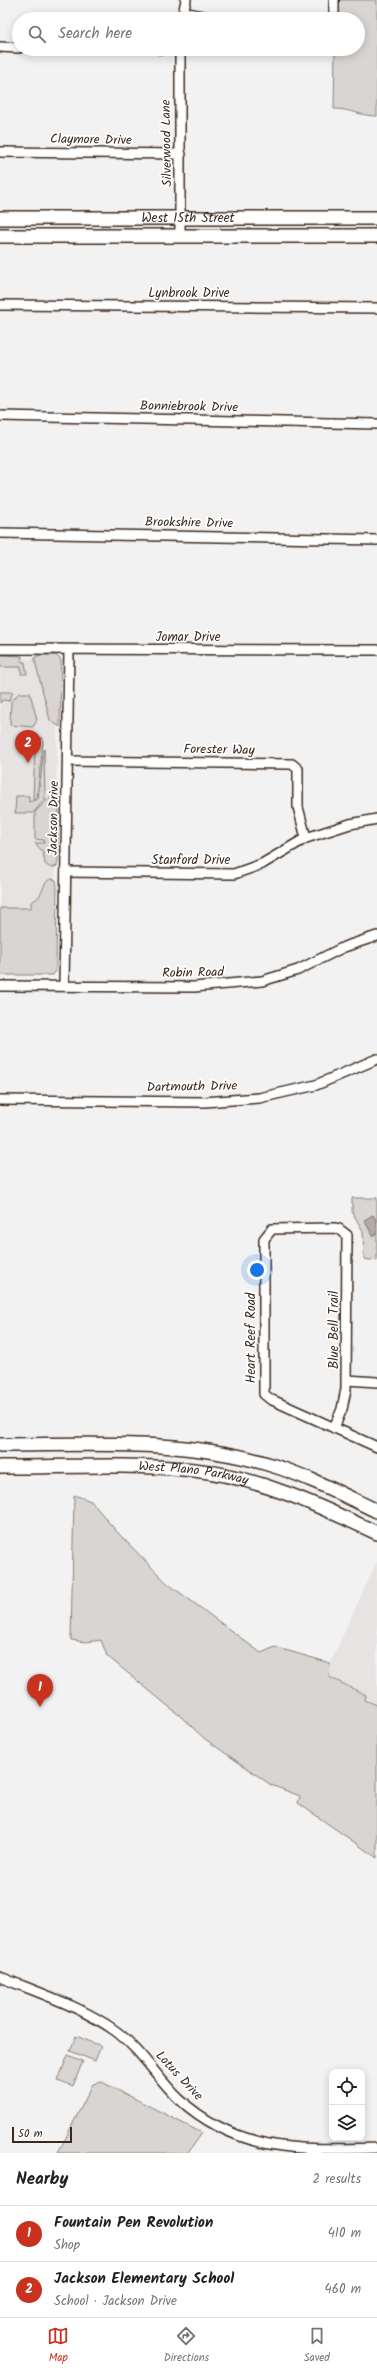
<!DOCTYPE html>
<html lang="en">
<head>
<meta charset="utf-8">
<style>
	:root { --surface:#fff; --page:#f2f2f2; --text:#202124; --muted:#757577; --line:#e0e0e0; --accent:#c8321e }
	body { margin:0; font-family:Kalam,sans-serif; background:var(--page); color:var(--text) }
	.controls { position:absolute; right:12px; bottom:12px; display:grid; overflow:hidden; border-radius:8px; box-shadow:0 2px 10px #0003 }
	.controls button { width:36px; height:36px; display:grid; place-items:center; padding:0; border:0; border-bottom:1px solid var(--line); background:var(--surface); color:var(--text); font:20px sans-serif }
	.scale { position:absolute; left:12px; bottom:10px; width:60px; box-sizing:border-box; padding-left:4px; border:2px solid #3b2a1e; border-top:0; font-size:11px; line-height:14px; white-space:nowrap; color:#3b2a1e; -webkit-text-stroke:3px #fff; paint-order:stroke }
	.you { position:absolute; left:257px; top:1270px; width:14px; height:14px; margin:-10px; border:3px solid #fff; border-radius:50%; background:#1a73e8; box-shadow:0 0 0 6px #1a73e833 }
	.badge { display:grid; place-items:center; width:26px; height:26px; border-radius:50%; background:var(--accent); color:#fff; font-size:13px; font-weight:700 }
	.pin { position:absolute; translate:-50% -33px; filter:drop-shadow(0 1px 2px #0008) }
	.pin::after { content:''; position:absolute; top:21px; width:14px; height:12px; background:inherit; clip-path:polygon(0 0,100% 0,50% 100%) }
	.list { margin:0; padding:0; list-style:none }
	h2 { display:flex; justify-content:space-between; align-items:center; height:52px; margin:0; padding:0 16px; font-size:17px }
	h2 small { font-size:13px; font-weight:400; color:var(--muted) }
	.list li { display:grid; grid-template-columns:26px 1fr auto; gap:12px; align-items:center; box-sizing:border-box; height:56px; padding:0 16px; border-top:1px solid var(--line) }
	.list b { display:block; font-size:15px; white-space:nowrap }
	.list p { margin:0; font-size:13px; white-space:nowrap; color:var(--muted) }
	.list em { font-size:13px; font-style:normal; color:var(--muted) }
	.icon { flex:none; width:22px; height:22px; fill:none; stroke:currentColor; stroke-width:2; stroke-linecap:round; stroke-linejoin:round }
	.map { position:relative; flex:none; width:377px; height:2153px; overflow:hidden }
	.search { position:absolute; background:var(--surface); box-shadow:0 2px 10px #0003; left:12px; right:12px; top:12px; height:44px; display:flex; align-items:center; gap:10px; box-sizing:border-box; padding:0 14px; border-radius:22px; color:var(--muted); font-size:15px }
	.sheet { height:164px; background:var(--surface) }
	nav { display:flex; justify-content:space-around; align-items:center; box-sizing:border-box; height:56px; border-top:1px solid var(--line); background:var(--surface); font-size:11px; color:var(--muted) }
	nav a { display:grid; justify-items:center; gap:2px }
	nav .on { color:var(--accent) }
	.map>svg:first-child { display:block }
	.built { fill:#e6e3e2 }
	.green { fill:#d8d5d2; stroke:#8a8078 }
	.water { fill:#b2aba7; stroke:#827770 }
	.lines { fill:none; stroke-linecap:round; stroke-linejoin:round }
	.minor-casing { stroke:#3b2a1e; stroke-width:12 }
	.secondary-casing { stroke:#3b2a1e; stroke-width:16 }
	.minor { stroke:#fff; stroke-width:9 }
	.secondary { stroke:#fff; stroke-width:13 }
	.labels { text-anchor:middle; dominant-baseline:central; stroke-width:3.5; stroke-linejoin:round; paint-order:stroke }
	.street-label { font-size:13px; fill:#3b2a1e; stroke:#fff }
</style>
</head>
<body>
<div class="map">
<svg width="377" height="2153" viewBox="0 0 377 2153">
	<rect width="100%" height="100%" fill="#f3f2f2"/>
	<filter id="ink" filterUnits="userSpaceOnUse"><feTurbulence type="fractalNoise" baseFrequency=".025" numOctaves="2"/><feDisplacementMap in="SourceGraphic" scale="8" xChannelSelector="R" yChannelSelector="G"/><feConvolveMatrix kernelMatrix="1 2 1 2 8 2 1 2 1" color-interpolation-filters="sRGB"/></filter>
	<g filter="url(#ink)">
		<!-- built -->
		<g class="built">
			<path d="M0 658 58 659 54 975H0Z"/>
			<path d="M377 1561V1705L329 1677 330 1663Z"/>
		</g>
		<!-- green -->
		<g class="green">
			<path d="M335 0H377V116C361 116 350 109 334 109L335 49H358V19H335Z"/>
			<path d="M0 655 22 656V662H25L27 674H21V667H0Z"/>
			<path d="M40 655H56L61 660 60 727 50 720 35 661V657Z"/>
			<path d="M0 692H13L9 701 3 700 0 703Z"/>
			<path d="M19 693H30L37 720 33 727 10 725 11 702Z"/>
			<path d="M33 738 34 744H38L41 737 43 742 37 797 33 800 35 748 23 747V743Z"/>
			<path d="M44 749 45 799 33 813H15L16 796H29V802L38 799Z"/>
			<path d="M49 798 59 802 58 860 57 866 51 868 45 864 43 852 35 843H44V840L35 839V812Z"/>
			<path d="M51 879 56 880 57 887 56 971 53 975H0V908H31V902C46 896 40 883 51 879Z"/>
			<path d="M352 1198H377V1222L373 1215V1235L377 1233V1261L364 1259 363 1231 352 1212Z"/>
			<path d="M74 1495 91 1501 117 1532 167 1583 261 1653 275 1647 330 1663 329 1677 366 1695 365 1700 377 1705V1858L298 1803 300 1796 271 1785 205 1739 179 1715 107 1656 101 1640 86 1642 71 1640Z"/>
			<path d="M76 2036 101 2046 95 2061 70 2051Z"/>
			<path d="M68 2055 83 2061 73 2086 58 2080Z"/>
			<path d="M102 2082 202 2133 188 2153H58L93 2084Z"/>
		</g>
		<!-- water -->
		<path class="water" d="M373 1215 377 1222V1233L373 1236 364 1220Z"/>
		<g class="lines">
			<defs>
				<g id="minor">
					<path d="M334 0V19"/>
					<path d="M184 12 216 19"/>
					<path d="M182 19 186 0"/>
					<path d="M0 47 19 48"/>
					<path d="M160 49H180"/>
					<path d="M0 152 181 154"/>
					<path d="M180 237V49"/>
					<path d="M0 305 377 308"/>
					<path d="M0 416 377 424"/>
					<path d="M0 533 377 540"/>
					<path d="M0 649 377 650"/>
					<path d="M68 761 292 764 298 769V807L306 838"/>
					<path d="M66 872 234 874 262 864 306 838 350 824 377 819"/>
					<path d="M0 986 194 987 262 981 298 970 344 947 377 936"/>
					<path d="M64 986 69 650"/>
					<path d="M0 1100 204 1102 259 1098 316 1085 377 1059"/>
					<path d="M347 1380 377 1382"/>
					<path d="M334 1428 342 1409 346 1389 347 1235 339 1229 334 1228 272 1229 264 1239V1394L270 1399 377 1447"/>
					<path d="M0 1977C39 1993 83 2007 117 2032 142 2051 157 2078 179 2099 239 2153 300 2150 377 2148"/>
				</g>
				<g id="secondary">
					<path id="s1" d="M0 218H377"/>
					<path d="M0 236H377"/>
					<path d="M0 1445C89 1445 186 1438 271 1465 308 1476 343 1495 377 1511"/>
					<path id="s2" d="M0 1467C64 1467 130 1463 194 1470 258 1477 320 1506 377 1533"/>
				</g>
			</defs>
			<!-- minor casing -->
			<use href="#minor" class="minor-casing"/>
			<!-- secondary casing -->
			<use href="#secondary" class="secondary-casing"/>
			<!-- minor -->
			<use href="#minor" class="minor"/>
			<!-- secondary -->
			<use href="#secondary" class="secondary"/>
		</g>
	</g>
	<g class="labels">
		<!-- street labels -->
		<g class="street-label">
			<text transform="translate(91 140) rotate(1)">Claymore Drive</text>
			<text transform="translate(167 143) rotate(-91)">Silverwood Lane</text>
			<text stroke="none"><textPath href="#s1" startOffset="188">West 15th Street</textPath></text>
			<text x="189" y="293">Lynbrook Drive</text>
			<text transform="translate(189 407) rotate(1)">Bonniebrook Drive</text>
			<text transform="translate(189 523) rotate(1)">Brookshire Drive</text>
			<text x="188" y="637">Jomar Drive</text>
			<text transform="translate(219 750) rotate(1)">Forester Way</text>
			<text transform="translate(54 818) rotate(-89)">Jackson Drive</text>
			<text x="191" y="860">Stanford Drive</text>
			<text transform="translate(193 973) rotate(-1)">Robin Road</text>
			<text transform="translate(192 1087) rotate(-1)">Dartmouth Drive</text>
			<text transform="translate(334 1330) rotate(-90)">Blue Bell Trail</text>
			<text transform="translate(251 1338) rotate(-90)">Heart Reef Road</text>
			<text stroke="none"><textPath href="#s2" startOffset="194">West Plano Parkway</textPath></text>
			<text transform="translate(179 2076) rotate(47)">Lotus Drive</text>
		</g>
	</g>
</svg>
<div class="controls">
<button><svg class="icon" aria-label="locate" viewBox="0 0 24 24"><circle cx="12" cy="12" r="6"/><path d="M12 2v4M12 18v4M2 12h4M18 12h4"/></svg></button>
<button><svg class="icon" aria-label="layers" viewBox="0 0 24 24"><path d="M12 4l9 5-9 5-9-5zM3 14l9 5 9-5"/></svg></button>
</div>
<div class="scale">50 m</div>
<div class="you"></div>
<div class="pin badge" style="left:40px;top:1707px">1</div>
<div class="pin badge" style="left:28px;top:763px">2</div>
<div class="search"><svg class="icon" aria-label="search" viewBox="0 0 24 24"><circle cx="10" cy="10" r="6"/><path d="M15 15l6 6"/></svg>Search here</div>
</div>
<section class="sheet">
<h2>Nearby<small>2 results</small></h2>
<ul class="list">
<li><span class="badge">1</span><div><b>Fountain Pen Revolution</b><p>Shop</p></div><em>410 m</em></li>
<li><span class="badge">2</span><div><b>Jackson Elementary School</b><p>School · Jackson Drive</p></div><em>460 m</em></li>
</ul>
</section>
<nav>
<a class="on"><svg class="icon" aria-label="map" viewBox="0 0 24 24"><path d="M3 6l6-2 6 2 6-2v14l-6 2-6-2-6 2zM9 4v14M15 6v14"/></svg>Map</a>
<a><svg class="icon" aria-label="directions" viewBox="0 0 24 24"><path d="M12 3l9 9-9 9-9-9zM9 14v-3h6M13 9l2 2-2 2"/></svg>Directions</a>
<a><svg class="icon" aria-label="saved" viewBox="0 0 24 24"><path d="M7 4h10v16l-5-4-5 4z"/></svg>Saved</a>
</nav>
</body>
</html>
